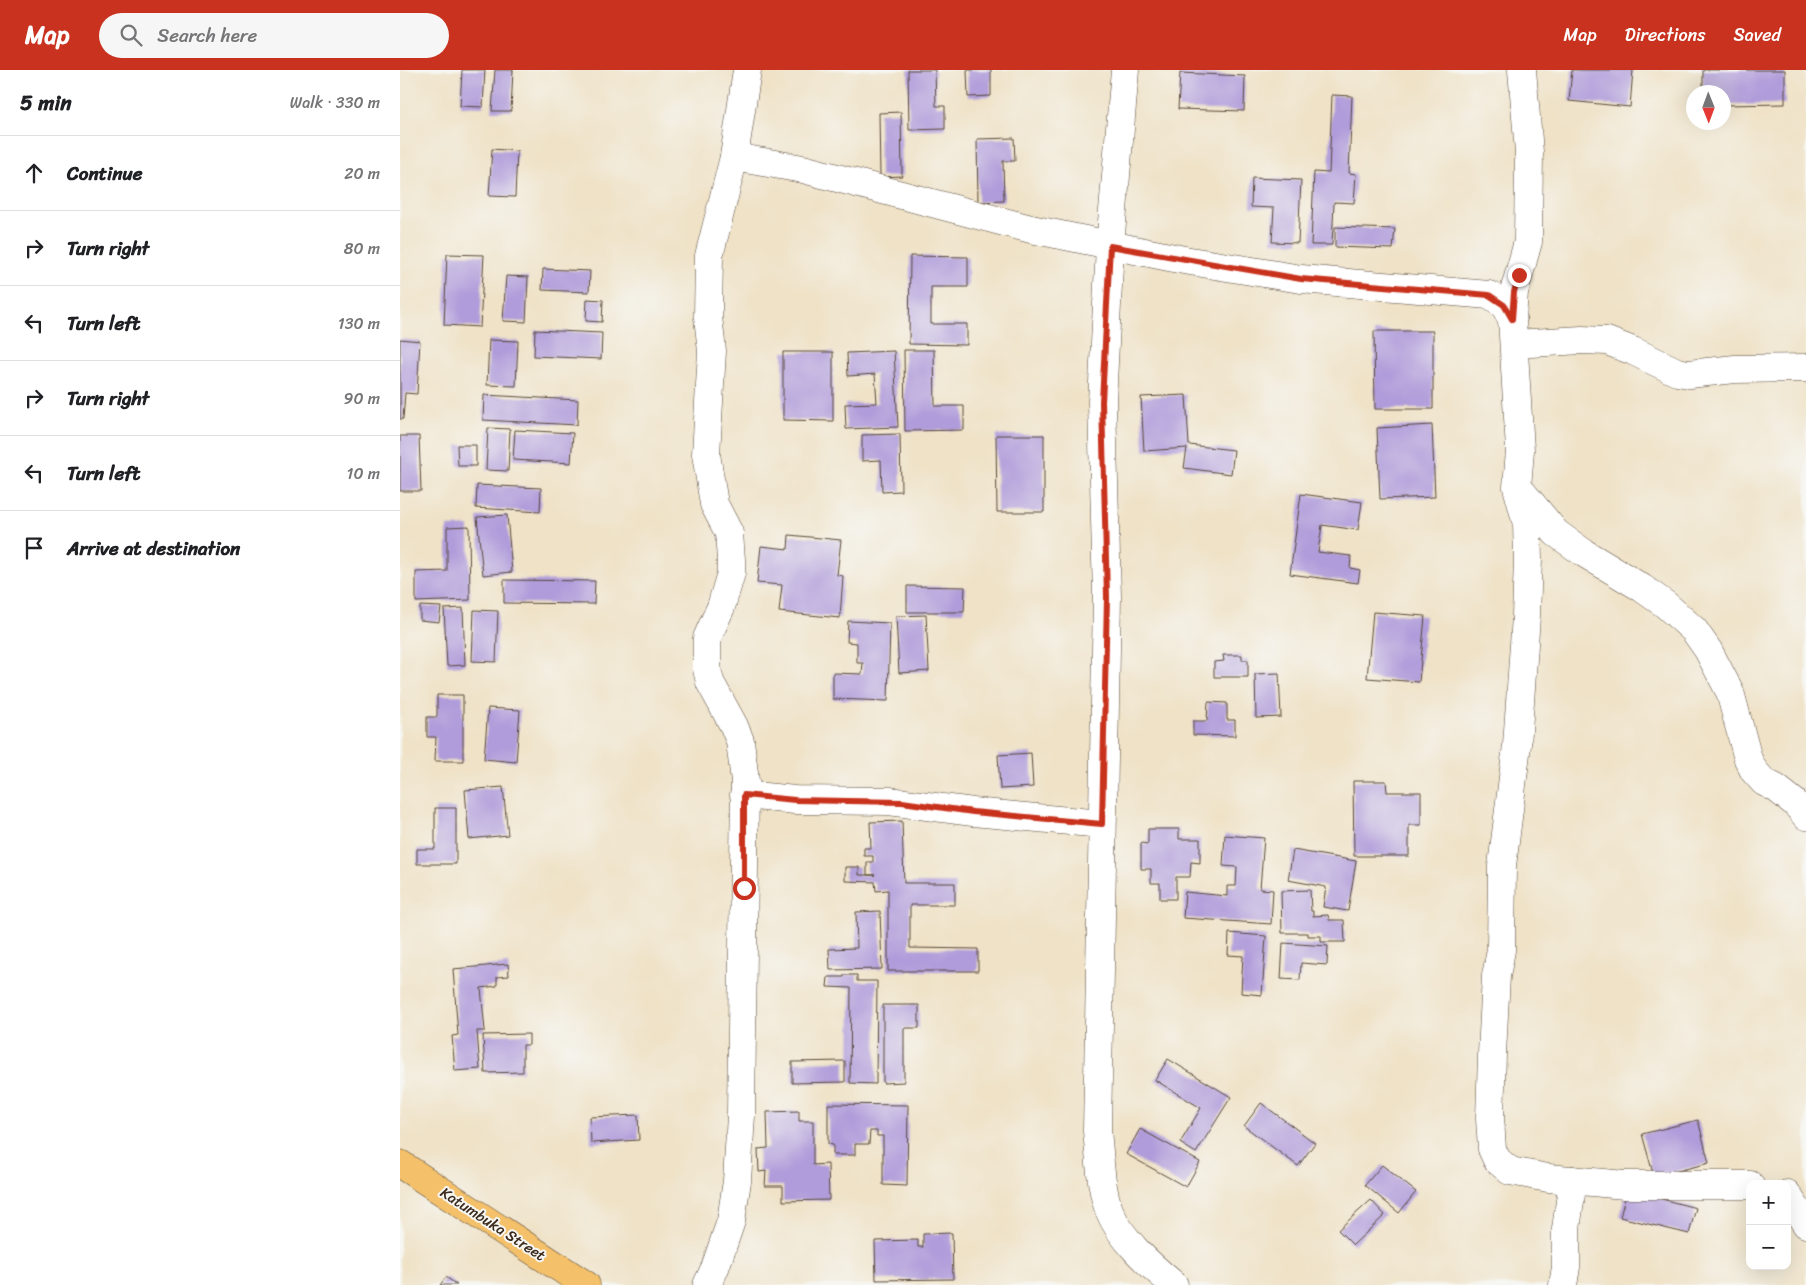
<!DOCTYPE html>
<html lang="en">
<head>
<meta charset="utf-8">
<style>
	:root { --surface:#fff; --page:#f6f6f6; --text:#202124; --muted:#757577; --line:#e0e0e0; --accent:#c8321e }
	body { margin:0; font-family:Sriracha,sans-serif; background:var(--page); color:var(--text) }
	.controls { position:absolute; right:15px; bottom:15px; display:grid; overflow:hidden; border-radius:10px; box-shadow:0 5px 20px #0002 }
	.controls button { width:45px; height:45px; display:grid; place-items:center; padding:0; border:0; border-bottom:1px solid var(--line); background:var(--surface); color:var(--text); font:25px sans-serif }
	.compass { position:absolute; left:1286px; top:15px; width:45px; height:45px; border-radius:50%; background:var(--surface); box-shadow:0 5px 20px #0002; rotate:179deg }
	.stop { position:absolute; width:15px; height:15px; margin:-11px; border:4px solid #c8321e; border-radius:50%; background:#fff }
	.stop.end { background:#c8321e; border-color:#fff; box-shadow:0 1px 5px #0008 }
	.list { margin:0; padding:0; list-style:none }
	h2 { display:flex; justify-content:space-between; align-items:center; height:65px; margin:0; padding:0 20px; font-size:21px }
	h2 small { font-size:16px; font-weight:400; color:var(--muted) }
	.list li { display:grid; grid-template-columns:32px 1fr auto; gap:15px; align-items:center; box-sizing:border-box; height:75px; padding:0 20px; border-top:1px solid var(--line) }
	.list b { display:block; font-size:19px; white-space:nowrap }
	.list em { font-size:16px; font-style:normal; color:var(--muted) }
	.icon { flex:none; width:28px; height:28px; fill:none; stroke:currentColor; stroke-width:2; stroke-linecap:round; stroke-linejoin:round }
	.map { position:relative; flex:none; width:1406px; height:1215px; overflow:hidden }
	header { display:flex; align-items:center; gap:30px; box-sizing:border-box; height:70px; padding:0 25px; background:var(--accent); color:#fff }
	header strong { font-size:24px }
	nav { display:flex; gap:28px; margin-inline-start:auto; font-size:18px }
	.search { width:350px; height:45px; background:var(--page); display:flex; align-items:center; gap:12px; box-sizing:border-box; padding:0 18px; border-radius:28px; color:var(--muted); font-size:19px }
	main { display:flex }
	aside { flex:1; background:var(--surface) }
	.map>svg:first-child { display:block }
	.building { fill:#b09cda }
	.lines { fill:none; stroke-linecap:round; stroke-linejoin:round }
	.minor-casing { stroke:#564637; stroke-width:29 }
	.major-casing { stroke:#564637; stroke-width:29 }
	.minor { stroke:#fff; stroke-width:28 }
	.major { stroke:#f4c16b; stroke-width:28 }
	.route { stroke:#c8321e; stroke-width:6 }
	.labels { text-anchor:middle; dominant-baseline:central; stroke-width:4; stroke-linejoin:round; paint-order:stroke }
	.street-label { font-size:15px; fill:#3b2a1e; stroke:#f6f6f2 }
</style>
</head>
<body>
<header>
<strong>Map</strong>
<div class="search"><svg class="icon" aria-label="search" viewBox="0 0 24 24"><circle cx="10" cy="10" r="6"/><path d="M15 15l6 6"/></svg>Search here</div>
<nav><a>Map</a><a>Directions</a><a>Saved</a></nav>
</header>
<main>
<aside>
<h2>5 min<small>Walk · 330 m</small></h2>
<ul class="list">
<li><svg class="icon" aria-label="ahead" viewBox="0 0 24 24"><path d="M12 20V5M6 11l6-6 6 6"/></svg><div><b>Continue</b></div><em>20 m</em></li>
<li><svg class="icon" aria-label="right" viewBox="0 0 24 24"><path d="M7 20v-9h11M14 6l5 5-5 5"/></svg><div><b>Turn right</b></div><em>80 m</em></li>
<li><svg class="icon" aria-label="left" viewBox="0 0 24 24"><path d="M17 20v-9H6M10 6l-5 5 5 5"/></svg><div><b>Turn left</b></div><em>130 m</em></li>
<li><svg class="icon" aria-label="right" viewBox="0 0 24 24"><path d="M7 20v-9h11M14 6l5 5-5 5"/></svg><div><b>Turn right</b></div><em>90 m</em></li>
<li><svg class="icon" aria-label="left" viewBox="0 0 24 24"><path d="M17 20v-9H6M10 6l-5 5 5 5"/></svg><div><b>Turn left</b></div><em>10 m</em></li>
<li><svg class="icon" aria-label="arrive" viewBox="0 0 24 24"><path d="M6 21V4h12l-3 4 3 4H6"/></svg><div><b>Arrive at destination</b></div></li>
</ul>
</aside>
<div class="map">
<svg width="1406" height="1215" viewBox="0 0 1406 1215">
	<rect width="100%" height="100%" fill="#f6f6f2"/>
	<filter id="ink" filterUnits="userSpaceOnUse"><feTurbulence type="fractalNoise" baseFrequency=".02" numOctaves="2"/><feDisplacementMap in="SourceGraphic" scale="10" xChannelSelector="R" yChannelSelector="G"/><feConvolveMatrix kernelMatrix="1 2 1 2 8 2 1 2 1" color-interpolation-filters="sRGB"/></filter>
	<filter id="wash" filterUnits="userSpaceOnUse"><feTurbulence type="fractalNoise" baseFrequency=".0096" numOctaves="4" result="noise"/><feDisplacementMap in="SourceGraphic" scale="20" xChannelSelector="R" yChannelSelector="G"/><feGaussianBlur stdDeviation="1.12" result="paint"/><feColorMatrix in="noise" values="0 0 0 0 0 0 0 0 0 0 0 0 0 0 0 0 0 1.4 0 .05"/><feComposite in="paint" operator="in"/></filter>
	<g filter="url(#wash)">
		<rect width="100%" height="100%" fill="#efe2c7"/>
		<g id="blocks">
			<!-- building -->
			<g class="building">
				<path d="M62 0H85L83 37 60 36Z"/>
				<path d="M95 0H113L111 41H92Z"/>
				<path d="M508 0H535L536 36H545V59L509 60Z"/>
				<path d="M567 0H591V26L568 27Z"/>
				<path d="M1172 0H1233L1230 37 1169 31Z"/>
				<path d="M1303 0H1385V34L1324 35V22H1303Z"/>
				<path d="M780 3 845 6 844 41 778 39Z"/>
				<path d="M932 25 952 26 949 103 956 104 954 133 934 132 932 175H911L914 102 929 103Z"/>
				<path d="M501 42 502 106 480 107 479 43Z"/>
				<path d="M614 68 615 91H603L604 131 578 132 577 69Z"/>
				<path d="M92 79 117 81 115 127 89 126Z"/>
				<path d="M852 108 901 110 898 173 872 172 874 138 851 137Z"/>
				<path d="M935 157 995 159 993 179 935 177Z"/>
				<path d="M47 184 84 185 80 257 44 255Z"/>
				<path d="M510 186 568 187V217H531V254H567V275L509 274Z"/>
				<path d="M143 199 190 201 189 222 142 220Z"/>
				<path d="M106 206 128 207 126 252 103 251Z"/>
				<path d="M187 229 203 230 202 252 186 251Z"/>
				<path d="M135 260 202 263 201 289 134 286Z"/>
				<path d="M974 261H1033V339H975Z"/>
				<path d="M0 269 20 271 17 324 5 323 3 349H0Z"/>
				<path d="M89 270 118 271 116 316 87 315Z"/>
				<path d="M504 280H534L535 336H564V360L505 361Z"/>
				<path d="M494 281 498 357 446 359 445 334 477 333 475 304 448 306 447 283Z"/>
				<path d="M383 282H433V351L383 350Z"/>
				<path d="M84 325 178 330 177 355 83 350Z"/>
				<path d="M786 325 789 375 834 380 831 404 784 398 787 378 744 381 741 327Z"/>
				<path d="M1032 355 1035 427 980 429 977 358Z"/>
				<path d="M88 358 110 359 108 401 86 400Z"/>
				<path d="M115 360 173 363 171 393 113 390Z"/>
				<path d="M500 364 501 421 482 422 481 390 462 391V365Z"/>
				<path d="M596 365H644V442H597Z"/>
				<path d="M0 366H19L21 421H0Z"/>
				<path d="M57 375H76V396H58Z"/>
				<path d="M77 415 141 418 140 442 76 438Z"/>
				<path d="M901 424 962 432 958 460 922 455 918 482 951 486 950 498 960 500 958 513 890 504Z"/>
				<path d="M107 445 112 502 83 505 77 447Z"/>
				<path d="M69 456 70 530 16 532V502L47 501V457Z"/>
				<path d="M389 465 441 470 437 505 443 506 440 548 379 542 382 515 357 513 361 476 388 479Z"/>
				<path d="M104 510 195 511 194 534 104 533Z"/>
				<path d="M507 516 565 517 564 542H507Z"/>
				<path d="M20 536 41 537 39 552 20 550Z"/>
				<path d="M63 538 65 595 47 596 44 539Z"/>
				<path d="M74 540 98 541 96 592 72 591Z"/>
				<path d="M973 542 1025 546 1019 612 967 608Z"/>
				<path d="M526 545 529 601 499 603 496 546Z"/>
				<path d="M448 551 490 553 488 631 433 629V603L462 604 463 593H457V573L447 572Z"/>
				<path d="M823 585H842V590H848V607H814V592L824 591Z"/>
				<path d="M879 603 881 647 856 648 855 604Z"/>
				<path d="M37 625H63V691H35L36 667H27V647H37Z"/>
				<path d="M808 632 827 633V650H835V666L793 665V651H807Z"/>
				<path d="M88 638 120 640 116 692 84 689Z"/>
				<path d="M631 683 633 717 600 719 598 685Z"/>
				<path d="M953 711H986L987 722H1021V755H1009V786H954Z"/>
				<path d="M103 717 108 765 69 769 65 720Z"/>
				<path d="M35 738H56V794H17V779H35Z"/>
				<path d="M502 751 504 813H555V835H510V878L578 879V901H488V820L476 821 475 812 445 811V797H459V805H475H467V792H473V786H464V778H471L470 752Z"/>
				<path d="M748 759H779V769H800V793L791 792 790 807H776V829H760V813H751V799H741V773L748 774Z"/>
				<path d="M825 765 864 768 860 819 873 820 871 854 783 848 785 822 827 826V816H836L837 797 823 796Z"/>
				<path d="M893 780 956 791 948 841 923 837 926 817 888 810Z"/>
				<path d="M910 820 911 841H913V846L928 845 929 850H944L945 872H921V866H908V863H882L881 821Z"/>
				<path d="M480 841 482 899 430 900 429 879 457 878 456 842Z"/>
				<path d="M829 863 866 866 862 925 841 923 843 886 828 885Z"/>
				<path d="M883 873 928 876 927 895 901 893 900 910 881 909Z"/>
				<path d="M108 894 109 906 97 907V916L81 918 85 961H77L80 999 55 1001 52 966 58 965 53 899Z"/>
				<path d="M444 905H457V911H477L476 1014 450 1013 451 918 427 917 428 907H444Z"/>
				<path d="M483 935H519V958H504V1012L483 1013Z"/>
				<path d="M129 964V975H123V1002L85 1003 83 965Z"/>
				<path d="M768 989 831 1027 796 1083 780 1073 801 1038 755 1010Z"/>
				<path d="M445 991V1012L392 1013V992Z"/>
				<path d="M861 1033 915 1073 898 1096 844 1056Z"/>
				<path d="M428 1034 508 1035 507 1116 483 1115V1066H477V1061H470L469 1074H455V1085H433V1075L428 1074Z"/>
				<path d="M399 1041V1051H413V1095L428 1094 429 1130 383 1131V1116H365L366 1101 359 1102 358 1079 368 1078 367 1042Z"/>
				<path d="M238 1045 239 1070 191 1073 190 1047Z"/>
				<path d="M1298 1050 1309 1093 1254 1107 1242 1064Z"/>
				<path d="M740 1059 800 1092 786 1117 726 1084Z"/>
				<path d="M982 1095 1016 1122 999 1143 965 1115Z"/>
				<path d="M1227 1120 1296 1138 1289 1164 1220 1147Z"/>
				<path d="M971 1130 985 1145 953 1175 938 1160Z"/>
				<path d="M552 1163 553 1209 476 1210 475 1171 518 1170V1177H523V1164Z"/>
				<path d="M46 1207 57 1215H40Z"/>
			</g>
		</g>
	</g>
	<g filter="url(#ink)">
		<use href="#blocks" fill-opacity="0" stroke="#564637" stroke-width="1"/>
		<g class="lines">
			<defs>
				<g id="minor">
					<path d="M725 0 710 176 702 332 707 527 697 1061C700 1086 700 1116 709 1140 721 1170 750 1195 774 1215"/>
					<path d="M334 87 403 99 631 159 784 190 901 209 1089 225 1104 235 1112 249 1120 380 1117 417 1127 454 1128 489 1126 546 1117 675 1102 796 1101 880 1096 906 1092 984 1090 1049 1092 1079 1097 1090 1110 1101 1148 1108 1225 1115H1350"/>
					<path d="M1112 249 1114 222 1128 172 1129 82 1122 0"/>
					<path d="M1115 274 1182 270 1207 271 1233 281 1277 302 1289 304 1335 299 1406 298"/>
					<path d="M1122 422 1156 463 1184 483 1242 518 1266 535 1294 560 1308 580 1330 622 1348 689 1354 701 1364 712 1376 718 1395 733 1406 746"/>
					<path d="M344 725 395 730 489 731 573 742 702 754"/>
					<path d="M1387 1124 1406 1154"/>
					<path d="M307 1215 315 1198 331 1151 337 1111 341 1045 345 711 340 671 334 656 310 612 307 599V568L321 537 331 503V490L329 463 314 434 306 384 312 281 308 247 309 186 334 87 347 0"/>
					<path d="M1163 1215 1166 1197V1159L1173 1110"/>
				</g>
				<path id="major" d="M0 1094 186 1215"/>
			</defs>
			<!-- minor casing -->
			<use href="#minor" class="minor-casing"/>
			<!-- major casing -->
			<use href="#major" class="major-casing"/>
			<!-- minor -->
			<use href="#minor" class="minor"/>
			<!-- major -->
			<use href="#major" class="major"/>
		</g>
	</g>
	<g class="lines" filter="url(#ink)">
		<!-- route -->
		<path class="route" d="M344 818V725L395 730 502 732 573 742 702 754 707 527 702 332 710 176 901 209 1089 225 1104 235 1112 249 1114 222 1119 205"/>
	</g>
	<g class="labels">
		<!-- street labels -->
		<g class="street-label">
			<text transform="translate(93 1154) rotate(33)">Katumbuka Street</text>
		</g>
	</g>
</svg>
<div class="controls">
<button>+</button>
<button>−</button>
</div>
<svg class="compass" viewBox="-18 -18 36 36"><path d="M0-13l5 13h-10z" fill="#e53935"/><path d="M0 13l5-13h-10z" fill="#757577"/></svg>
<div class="stop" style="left:344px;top:818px"></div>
<div class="stop end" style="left:1119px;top:205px"></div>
</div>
</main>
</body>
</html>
